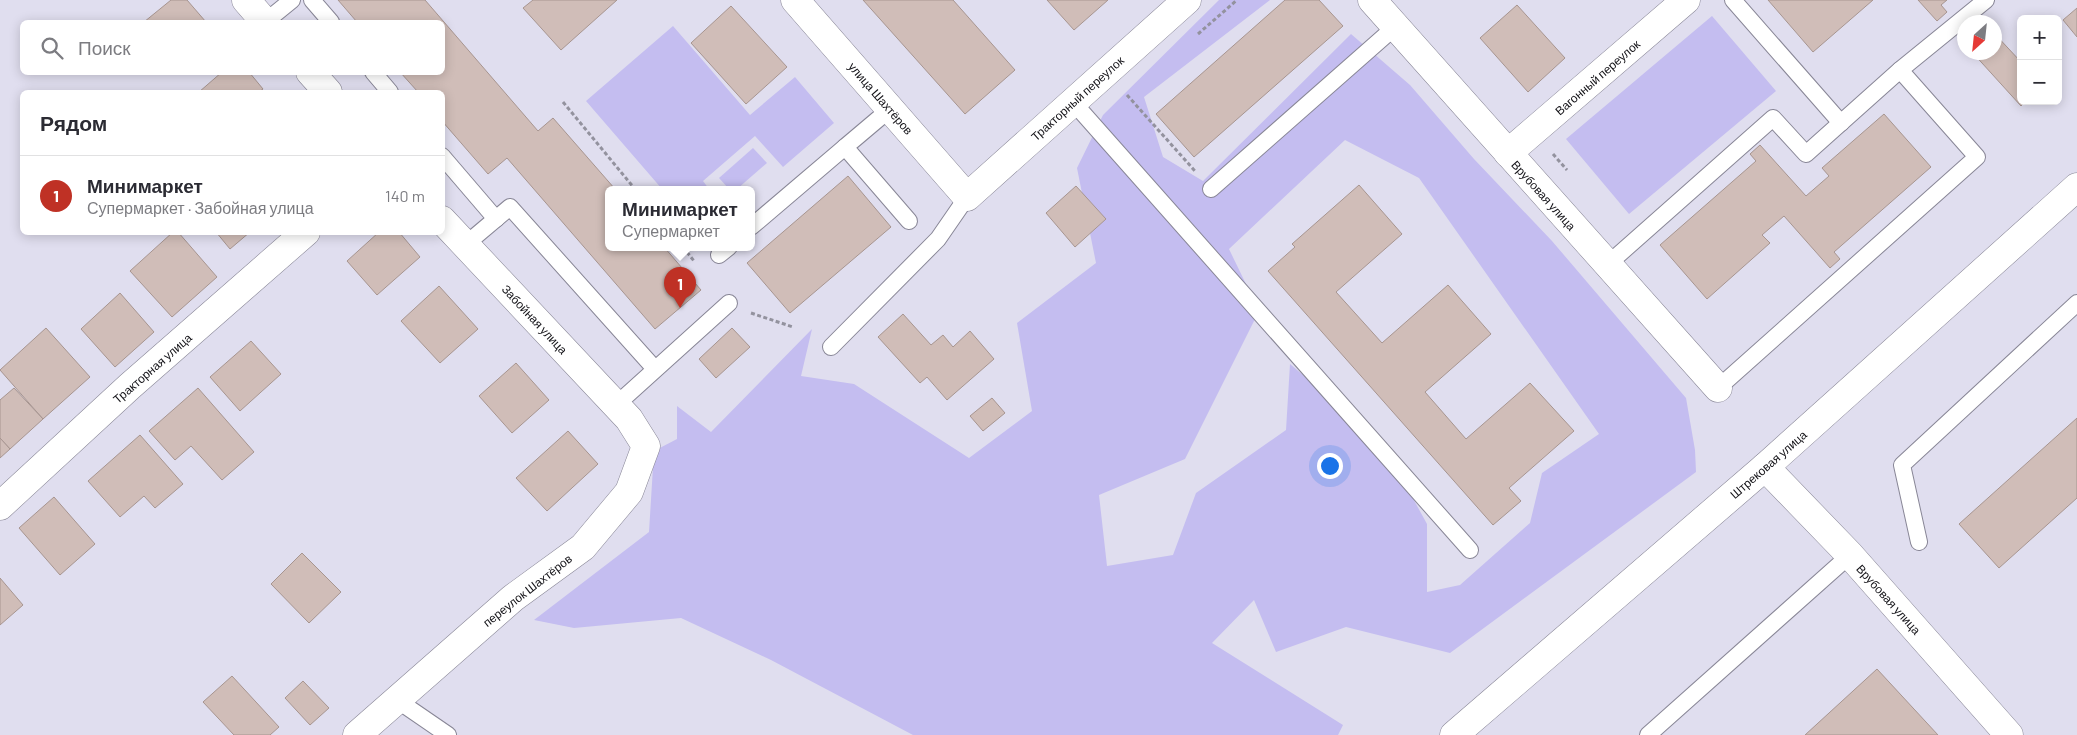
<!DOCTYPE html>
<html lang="ru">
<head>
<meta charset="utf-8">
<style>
	:root { --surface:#fff; --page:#f7f7f7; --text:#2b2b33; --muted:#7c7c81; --line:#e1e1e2; --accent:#bf3125 }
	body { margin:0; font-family:Barlow,sans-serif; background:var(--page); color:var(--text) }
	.controls { position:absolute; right:15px; top:15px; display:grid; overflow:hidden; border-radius:8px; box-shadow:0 2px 12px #0003 }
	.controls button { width:45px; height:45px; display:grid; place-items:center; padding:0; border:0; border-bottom:1px solid var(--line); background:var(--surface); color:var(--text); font:25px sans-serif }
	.compass { position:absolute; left:1957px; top:15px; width:45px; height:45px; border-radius:50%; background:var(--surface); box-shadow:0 2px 12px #0003; rotate:207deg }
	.you { position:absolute; left:1329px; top:465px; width:18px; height:18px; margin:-12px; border:4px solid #fff; border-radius:50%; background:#1a73e8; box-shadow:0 0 0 8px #1a73e833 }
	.badge { display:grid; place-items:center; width:32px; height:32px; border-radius:50%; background:var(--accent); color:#fff; font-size:16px; font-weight:700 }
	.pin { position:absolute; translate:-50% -41px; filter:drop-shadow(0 1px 2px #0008) }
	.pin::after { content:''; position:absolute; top:26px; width:18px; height:15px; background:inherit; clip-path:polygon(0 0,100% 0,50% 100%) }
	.popup { position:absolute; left:605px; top:186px; width:150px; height:65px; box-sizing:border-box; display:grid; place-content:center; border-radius:8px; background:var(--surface); filter:drop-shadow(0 1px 4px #0005); font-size:16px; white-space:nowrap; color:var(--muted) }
	.popup b { font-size:19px; color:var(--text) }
	.popup::after { content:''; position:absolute; left:50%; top:100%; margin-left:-10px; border:10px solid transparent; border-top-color:var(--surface) }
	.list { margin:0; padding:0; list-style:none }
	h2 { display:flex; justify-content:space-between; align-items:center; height:65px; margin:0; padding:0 20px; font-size:21px }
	h2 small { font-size:16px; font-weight:400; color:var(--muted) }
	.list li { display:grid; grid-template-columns:32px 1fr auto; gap:15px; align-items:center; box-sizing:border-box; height:80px; padding:0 20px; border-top:1px solid var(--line) }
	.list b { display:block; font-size:19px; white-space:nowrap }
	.list p { margin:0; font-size:16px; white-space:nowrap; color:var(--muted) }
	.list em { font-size:16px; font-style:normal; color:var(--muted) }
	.icon { flex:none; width:28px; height:28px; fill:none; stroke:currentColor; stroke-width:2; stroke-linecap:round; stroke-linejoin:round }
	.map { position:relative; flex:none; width:2077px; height:735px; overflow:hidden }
	.search { position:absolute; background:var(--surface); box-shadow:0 2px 12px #0003; left:20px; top:20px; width:425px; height:55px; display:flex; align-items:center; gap:12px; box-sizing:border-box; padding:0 18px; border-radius:8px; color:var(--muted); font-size:19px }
	.panel { position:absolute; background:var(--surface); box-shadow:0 2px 12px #0003; left:20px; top:90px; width:425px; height:145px; border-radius:8px }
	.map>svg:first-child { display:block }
	.green { fill:#c4bdf0; fill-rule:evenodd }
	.building { fill:#d0bdb8; stroke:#a79590 }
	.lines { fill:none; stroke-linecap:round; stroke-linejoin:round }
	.service-casing { stroke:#888696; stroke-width:18 }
	.minor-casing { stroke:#888696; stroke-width:29 }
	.path { stroke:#93929e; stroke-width:3; stroke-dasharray:4 2.5; stroke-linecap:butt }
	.service { stroke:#fff; stroke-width:16 }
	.minor { stroke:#fff; stroke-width:28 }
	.labels { text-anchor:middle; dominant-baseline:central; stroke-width:5; stroke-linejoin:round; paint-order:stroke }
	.street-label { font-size:12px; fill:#121116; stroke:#fff }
</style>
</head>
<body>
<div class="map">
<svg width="2077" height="735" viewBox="0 0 2077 735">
	<rect width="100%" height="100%" fill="#e0deef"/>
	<!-- green -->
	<g class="green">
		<path d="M1219 0H1270L1144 97 1163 157 1203 181 1351 34 1410 85 1474 159 1552 241 1686 398 1695 450 1696 472 1450 653 1346 627 1276 652 1254 600 1212 643 1343 725 1338 735H913L771 660 681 618 574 628 534 620 649 532 654 451 677 439V406L711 432 812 329 801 376 854 384 969 458 1032 411 1017 323 1096 263 1077 168 1103 115ZM1345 140 1419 178 1599 434 1542 473 1530 523 1460 585 1427 592V524L1382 442 1290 364 1286 430 1196 493 1173 555 1107 566 1099 495 1185 459 1259 311 1229 249Z"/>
		<path d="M1712 16 1776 91 1629 214 1566 139Z"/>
		<path d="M673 26 750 115 795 77 834 123 783 167 755 136 703 181 709 189H662L586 101Z"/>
		<path d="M753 148 767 163 737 189H729L719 178Z"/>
	</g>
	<!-- building -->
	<g class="building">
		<path d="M171 0H187L206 22H144Z"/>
		<path d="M338 0H425L538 131 553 118 615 189H609V247H664L701 290 655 329 507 158 488 174 442 121V92H418L400 72H442V22H357Z"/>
		<path d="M533 0H617L561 50 523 8Z"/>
		<path d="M863 0H953L1015 70 965 114Z"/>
		<path d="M1047 0H1108L1074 30Z"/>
		<path d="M1285 0H1319L1343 26 1194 157 1156 114Z"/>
		<path d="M1768 0H1873L1813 52Z"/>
		<path d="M1918 0H1947L1941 5 1947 12 1937 21Z"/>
		<path d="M1517 5 1565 58 1528 92 1480 38Z"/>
		<path d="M731 6 787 67 746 104 691 43Z"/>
		<path d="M2077 8V37L2063 20Z"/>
		<path d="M1994 33 2021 62V101H2026L2021 106 1972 52H1994Z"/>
		<path d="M222 72H249L263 89 259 92H199Z"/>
		<path d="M1884 114 1931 167 1834 252 1840 259 1830 268 1784 216 1762 235 1770 243 1707 299 1660 245 1756 161 1750 154 1760 145 1806 196 1829 176 1822 168Z"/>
		<path d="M848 176 891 227 790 313 747 263Z"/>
		<path d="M1359 185 1402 234 1336 292 1382 343 1448 285 1491 334 1425 392 1466 439 1530 383 1574 431 1509 488 1521 501 1493 525 1268 271 1295 247 1292 244Z"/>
		<path d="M1076 186 1106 219 1075 247 1046 213Z"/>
		<path d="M173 232H178L217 277 172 317 130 271Z"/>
		<path d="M216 232H250L230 249Z"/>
		<path d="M379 232H399L420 257 377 295 347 261Z"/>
		<path d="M439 286 478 329 440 363 401 321Z"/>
		<path d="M120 293 154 332 115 367 81 329Z"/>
		<path d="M903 314 931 345 943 335 953 347 970 331 994 359 947 400 927 377 920 383 878 337Z"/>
		<path d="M46 328 90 377 43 419 0 370Z"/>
		<path d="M732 328 750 347 716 378 699 359Z"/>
		<path d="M251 341 281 374 240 411 210 377Z"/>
		<path d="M516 363 549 400 512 433 479 396Z"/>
		<path d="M14 388 43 419 10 449 0 438V400Z"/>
		<path d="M198 388 254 452 222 480 191 446 175 460 149 431Z"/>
		<path d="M992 398 1005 413 983 431 970 416Z"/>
		<path d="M2077 418V498L1999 568 1959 524Z"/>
		<path d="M568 431 598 464 547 511 516 478Z"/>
		<path d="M140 435 183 484 155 508 144 496 120 517 88 481Z"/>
		<path d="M0 438 10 449 0 458Z"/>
		<path d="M54 497 95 544 60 575 19 528Z"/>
		<path d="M302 553 341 592 309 623 271 584Z"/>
		<path d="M0 578 23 605 0 625Z"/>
		<path d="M1877 669 1938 735H1805Z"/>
		<path d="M232 676 279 727 270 735H234L203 702Z"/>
		<path d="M303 681 329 708 310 725 285 698Z"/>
	</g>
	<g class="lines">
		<defs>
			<g id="service">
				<path d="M312 0 331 22"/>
				<path d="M1733 0 1841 123"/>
				<path d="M265 22 292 0"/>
				<path d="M1900 70 1986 0"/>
				<path d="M373 72 390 92"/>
				<path d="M1073 102 1470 550"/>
				<path d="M890 109 845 147 909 221"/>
				<path d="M442 156 496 219"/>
				<path d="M1211 189 1395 27"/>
				<path d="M751 227 845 147"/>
				<path d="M465 245 510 207 655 369"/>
				<path d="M719 255 729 247"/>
				<path d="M1607 265 1773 118 1806 154 1900 70 1977 157 1718 388"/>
				<path d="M831 347 938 239 967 197"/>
				<path d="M616 405 729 303"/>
				<path d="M1919 542 1902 465 2077 303"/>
				<path d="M397 700 448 735"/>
				<path d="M1648 735 1850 555"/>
			</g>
			<g id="minor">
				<path d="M246 0 265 22"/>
				<path d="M795 0 967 197 1187 0"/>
				<path d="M1372 0 1718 388"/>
				<path d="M310 72 328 92"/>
				<path d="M1508 153 1686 0"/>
				<path d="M1765 467 1850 555 2009 735"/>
				<path d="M0 506 130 386 306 232"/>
				<path d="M357 735 513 598 583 547 629 492 646 446 629 419 442 220"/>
				<path d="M1454 735 1765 467 2077 187"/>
			</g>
		</defs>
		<!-- service casing -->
		<use href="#service" class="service-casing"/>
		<!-- minor casing -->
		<use href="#minor" class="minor-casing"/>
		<!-- path -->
		<g class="path">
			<path d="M1198 34 1237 0"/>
			<path d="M1127 95 1195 171"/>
			<path d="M563 102 635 189"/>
			<path d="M1553 154 1567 170"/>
			<path d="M683 247 694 261"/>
			<path d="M751 313 793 327"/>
		</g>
		<!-- service -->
		<use href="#service" class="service"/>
		<!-- minor -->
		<use href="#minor" class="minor"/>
	</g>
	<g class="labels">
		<!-- street labels -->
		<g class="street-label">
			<text transform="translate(1597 77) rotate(-41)">Вагонный переулок</text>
			<text transform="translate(881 98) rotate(49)">улица Шахтёров</text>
			<text transform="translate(1077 98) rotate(-42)">Тракторный переулок</text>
			<text transform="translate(1544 195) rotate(48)">Врубовая улица</text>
			<text transform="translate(535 319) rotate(47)">Забойная улица</text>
			<text transform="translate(152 368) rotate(-41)">Тракторная улица</text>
			<text transform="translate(1768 464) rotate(-41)">Штрековая улица</text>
			<text transform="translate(527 590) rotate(-38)">переулок Шахтёров</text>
			<text transform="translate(1889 599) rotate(48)">Врубовая улица</text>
		</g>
	</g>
</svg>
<div class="controls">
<button>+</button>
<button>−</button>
</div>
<svg class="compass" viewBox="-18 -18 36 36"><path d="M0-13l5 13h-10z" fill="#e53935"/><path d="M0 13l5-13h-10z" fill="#7c7c81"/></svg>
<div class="you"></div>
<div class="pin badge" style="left:680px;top:308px">1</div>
<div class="popup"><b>Минимаркет</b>Супермаркет</div>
<div class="search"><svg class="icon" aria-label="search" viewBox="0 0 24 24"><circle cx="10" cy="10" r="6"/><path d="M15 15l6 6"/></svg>Поиск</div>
<section class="panel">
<h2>Рядом<small></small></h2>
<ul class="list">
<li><span class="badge">1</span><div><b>Минимаркет</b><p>Супермаркет · Забойная улица</p></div><em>140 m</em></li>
</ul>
</section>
</div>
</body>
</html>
